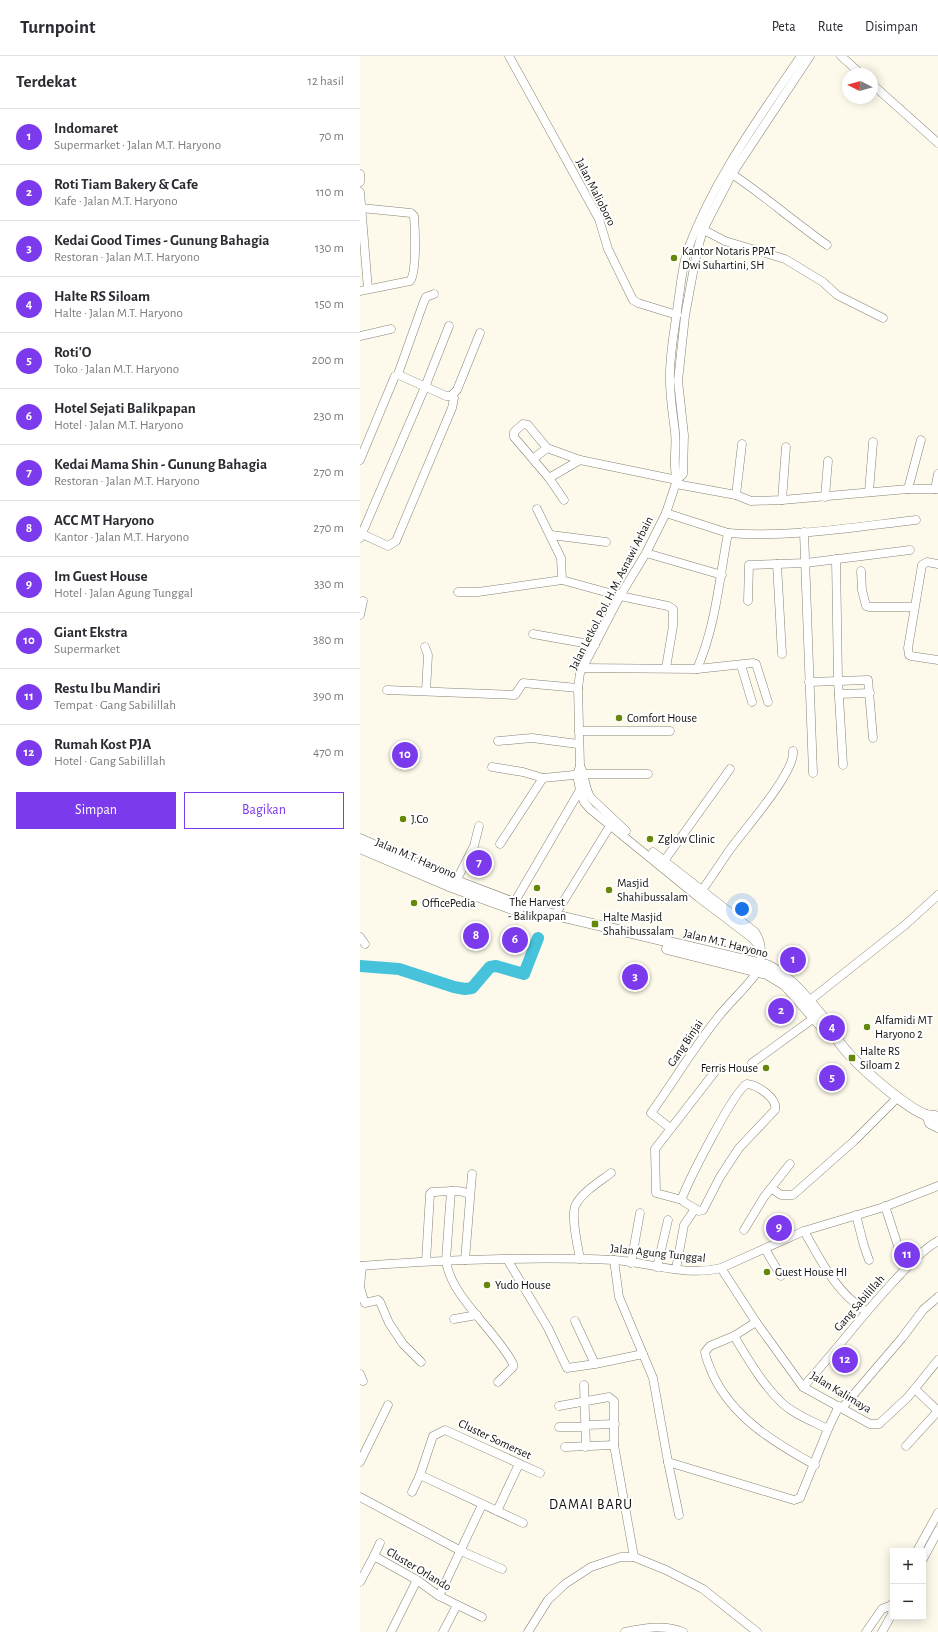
<!DOCTYPE html>
<html lang="id">
<head>
<meta charset="utf-8">
<style>
	:root { --surface:#fff; --page:#f2f2f3; --text:#2b2b33; --muted:#7c7c81; --line:#e1e1e2; --accent:#7c3aed }
	body { margin:0; font-family:"Alegreya Sans",sans-serif; background:var(--page); color:var(--text) }
	.controls { position:absolute; right:12px; bottom:12px; display:grid; overflow:hidden; border-radius:0px; box-shadow:0 2px 10px #0003 }
	.controls button { width:36px; height:36px; display:grid; place-items:center; padding:0; border:0; border-bottom:1px solid var(--line); background:var(--surface); color:var(--text); font:20px sans-serif }
	.compass { position:absolute; left:482px; top:12px; width:36px; height:36px; border-radius:50%; background:var(--surface); box-shadow:0 2px 10px #0003; rotate:276deg }
	.you { position:absolute; left:382px; top:853px; width:14px; height:14px; margin:-10px; border:3px solid #fff; border-radius:50%; background:#1a73e8; box-shadow:0 0 0 6px #1a73e833 }
	.badge { display:grid; place-items:center; width:26px; height:26px; border-radius:50%; background:var(--accent); color:#fff; font-size:13px; font-weight:700 }
	.pin { position:absolute; translate:-50% -50%; border:2px solid #fff; box-shadow:0 1px 4px #0006 }
	.list { margin:0; padding:0; list-style:none }
	h2 { display:flex; justify-content:space-between; align-items:center; height:52px; margin:0; padding:0 16px; font-size:17px }
	h2 small { font-size:13px; font-weight:400; color:var(--muted) }
	.list li { display:grid; grid-template-columns:26px 1fr auto; gap:12px; align-items:center; box-sizing:border-box; height:56px; padding:0 16px; border-top:1px solid var(--line) }
	.list b { display:block; font-size:15px; white-space:nowrap }
	.list p { margin:0; font-size:13px; white-space:nowrap; color:var(--muted) }
	.list em { font-size:13px; font-style:normal; color:var(--muted) }
	.actions { display:flex; gap:8px; padding:12px 16px }
	.actions a { flex:1; padding:9px 0; border:1px solid var(--accent); border-radius:0px; text-align:center; font-size:14px; color:var(--accent) }
	.actions .main { background:var(--accent); color:#fff }
	.map { position:relative; flex:none; width:578px; height:1576px; overflow:hidden }
	header { display:flex; align-items:center; gap:24px; box-sizing:border-box; height:56px; padding:0 20px; background:var(--surface); border-bottom:1px solid var(--line) }
	header strong { font-size:19px }
	nav { display:flex; gap:22px; margin-inline-start:auto; font-size:14px }
	main { display:flex }
	aside { flex:1; background:var(--surface) }
	.map>svg:first-child { display:block }
	.lines { fill:none; stroke-linecap:round; stroke-linejoin:round }
	.river { stroke:#46c2db; stroke-width:12 }
	.minor-casing { stroke:#858275; stroke-width:9 }
	.major-casing { stroke:#858275; stroke-width:11 }
	.minor { stroke:#fff; stroke-width:8 }
	.major { stroke:#fff; stroke-width:10 }
	.poi-dot { fill:#668808; stroke:#fff; stroke-width:1.5 }
	.labels { text-anchor:middle; dominant-baseline:central; stroke-width:4; stroke-linejoin:round; paint-order:stroke }
	.street-label { font-size:12px; fill:#110f0b; stroke:#fff }
	.poi-label { font-size:12px; fill:#110f0b; stroke:#fff; text-anchor:start }
	.quarter-label { font-size:14px; letter-spacing:1px; fill:#110f0b; stroke:#fff }
</style>
</head>
<body>
<header>
<strong>Turnpoint</strong>
<nav><a>Peta</a><a>Rute</a><a>Disimpan</a></nav>
</header>
<main>
<aside>
<h2>Terdekat<small>12 hasil</small></h2>
<ul class="list">
<li><span class="badge">1</span><div><b>Indomaret</b><p>Supermarket · Jalan M.T. Haryono</p></div><em>70 m</em></li>
<li><span class="badge">2</span><div><b>Roti Tiam Bakery &amp; Cafe</b><p>Kafe · Jalan M.T. Haryono</p></div><em>110 m</em></li>
<li><span class="badge">3</span><div><b>Kedai Good Times - Gunung Bahagia</b><p>Restoran · Jalan M.T. Haryono</p></div><em>130 m</em></li>
<li><span class="badge">4</span><div><b>Halte RS Siloam</b><p>Halte · Jalan M.T. Haryono</p></div><em>150 m</em></li>
<li><span class="badge">5</span><div><b>Roti'O</b><p>Toko · Jalan M.T. Haryono</p></div><em>200 m</em></li>
<li><span class="badge">6</span><div><b>Hotel Sejati Balikpapan</b><p>Hotel · Jalan M.T. Haryono</p></div><em>230 m</em></li>
<li><span class="badge">7</span><div><b>Kedai Mama Shin - Gunung Bahagia</b><p>Restoran · Jalan M.T. Haryono</p></div><em>270 m</em></li>
<li><span class="badge">8</span><div><b>ACC MT Haryono</b><p>Kantor · Jalan M.T. Haryono</p></div><em>270 m</em></li>
<li><span class="badge">9</span><div><b>Im Guest House</b><p>Hotel · Jalan Agung Tunggal</p></div><em>330 m</em></li>
<li><span class="badge">10</span><div><b>Giant Ekstra</b><p>Supermarket</p></div><em>380 m</em></li>
<li><span class="badge">11</span><div><b>Restu Ibu Mandiri</b><p>Tempat · Gang Sabilillah</p></div><em>390 m</em></li>
<li><span class="badge">12</span><div><b>Rumah Kost PJA</b><p>Hotel · Gang Sabilillah</p></div><em>470 m</em></li>
</ul>
<div class="actions"><a class="main">Simpan</a><a>Bagikan</a></div>
</aside>
<div class="map">
<svg width="578" height="1576" viewBox="0 0 578 1576">
	<rect width="100%" height="100%" fill="#fefaeb"/>
	<g class="lines">
		<!-- river -->
		<path class="river" d="M0 910 39 913 94 931 105 933 112 932 130 911 136 910 164 918 178 882"/>
		<defs>
			<g id="minor">
				<path d="M149 0 239 163 248 193 273 244 278 247 317 259"/>
				<path d="M481 0 501 18"/>
				<path d="M512 28 578 87"/>
				<path d="M0 118V126"/>
				<path d="M372 118C405 140 434 166 467 189"/>
				<path d="M0 136 8 233"/>
				<path d="M340 172 365 185 425 203 463 226 477 239 523 262"/>
				<path d="M0 235 50 225C57 217 55 172 54 160L51 157 1 152"/>
				<path d="M0 280 31 273"/>
				<path d="M38 318 63 248 66 241 74 238"/>
				<path d="M173 403 187 392"/>
				<path d="M0 404 35 320 39 319 86 340H91L97 334 120 277"/>
				<path d="M189 422 220 404"/>
				<path d="M317 424C312 409 317 392 315 376 313 359 310 342 310 325 309 299 315 273 318 247 321 229 322 210 328 193 354 123 399 62 441 0"/>
				<path d="M316 428 376 439 391 445 422 444 548 433H578"/>
				<path d="M548 433 561 384"/>
				<path d="M575 433 578 418"/>
				<path d="M509 436 513 386"/>
				<path d="M376 439 382 388"/>
				<path d="M465 441 468 405"/>
				<path d="M204 444 189 422 154 381V376L163 368 168 369 187 392 220 404 317 424"/>
				<path d="M422 444 426 391"/>
				<path d="M177 453 201 502 202 524"/>
				<path d="M306 457 368 477C359 524 356 569 337 613"/>
				<path d="M444 476 453 717"/>
				<path d="M0 477 28 490 36 485 92 352 94 342 92 339"/>
				<path d="M368 477C430 482 494 471 556 464"/>
				<path d="M191 479 246 486"/>
				<path d="M0 482 65 331 89 270"/>
				<path d="M286 497 362 519"/>
				<path d="M476 503 478 624 483 709"/>
				<path d="M417 508 422 598"/>
				<path d="M578 508 567 506 562 509 548 592 549 599 551 600 578 604"/>
				<path d="M501 515 502 534 506 550 509 551H554"/>
				<path d="M98 536H118L202 524 260 540 308 550 313 553V570L306 612"/>
				<path d="M388 545 389 509 446 507 550 494"/>
				<path d="M0 559 3 545"/>
				<path d="M173 578 235 589"/>
				<path d="M65 591 68 599 66 635"/>
				<path d="M381 609 392 646"/>
				<path d="M222 612 337 613 393 607 396 608 408 646"/>
				<path d="M449 626 508 624 513 682"/>
				<path d="M27 634 155 639 163 627 218 632"/>
				<path d="M479 638 510 637"/>
				<path d="M219 675H310"/>
				<path d="M138 685 172 682 218 688"/>
				<path d="M220 710C226 721 224 732 231 742L266 775"/>
				<path d="M132 711 163 716 183 722"/>
				<path d="M140 788 183 722 224 718H288"/>
				<path d="M293 796 395 876C402 885 403 902 398 914 394 924 367 949 359 960 334 991 314 1025 291 1057L310 1072"/>
				<path d="M304 805 370 713"/>
				<path d="M96 825 114 790 119 770"/>
				<path d="M339 838C350 824 359 809 369 795 382 776 436 716 433 695"/>
				<path d="M154 847 220 734"/>
				<path d="M195 859 253 765"/>
				<path d="M0 881 5 888"/>
				<path d="M400 891 392 882 338 841 230 753 224 746 220 734 217 719 220 710 218 632 220 617 260 540 286 497 306 457 317 424 323 418 324 379 318 325 325 260 337 195 343 174 372 118 450 0"/>
				<path d="M449 945 545 869 578 839"/>
				<path d="M392 1007 454 962"/>
				<path d="M387 1028C397 1029 418 1042 415 1054L379 1092 360 1121 343 1154 339 1155 324 1146 322 1142C329 1124 374 1034 387 1028Z"/>
				<path d="M411 1132 421 1139H433L494 1085 538 1041"/>
				<path d="M91 1135 86 1204C90 1241 137 1275 153 1308V1311L138 1326"/>
				<path d="M322 1144 296 1137 295 1093 357 1013"/>
				<path d="M525 1150 538 1190"/>
				<path d="M496 1159 504 1190 509 1204"/>
				<path d="M384 1174 404 1141 430 1108"/>
				<path d="M444 1175C463 1208 474 1233 505 1255"/>
				<path d="M405 1193 421 1220"/>
				<path d="M147 1203 188 1272 207 1312 235 1308 283 1298"/>
				<path d="M220 1203C218 1191 210 1158 216 1148 224 1135 239 1126 251 1117"/>
				<path d="M105 1204 112 1118"/>
				<path d="M254 1204 259 1241 293 1322 308 1406"/>
				<path d="M66 1205 70 1138 72 1136C82 1136 102 1132 110 1139"/>
				<path d="M271 1207 280 1157"/>
				<path d="M0 1210C84 1204 168 1200 253 1204 289 1206 325 1221 361 1212L444 1175 524 1151 578 1130"/>
				<path d="M2 1210 0 1231 4 1245 5 1247 18 1244 20 1246 29 1267 43 1288 61 1306"/>
				<path d="M297 1211 308 1164"/>
				<path d="M361 1212 396 1266 443 1331 510 1368H519L548 1341 578 1304"/>
				<path d="M316 1213 324 1169 335 1153"/>
				<path d="M94 1263 117 1259"/>
				<path d="M215 1265 235 1308"/>
				<path d="M396 1266 374 1280 350 1290 345 1296C346 1304 350 1311 353 1319 373 1362 415 1387 455 1409"/>
				<path d="M374 1280C388 1303 402 1328 422 1347 435 1359 452 1365 468 1373"/>
				<path d="M0 1318 3 1325"/>
				<path d="M224 1329 226 1391"/>
				<path d="M443 1331C475 1296 503 1258 535 1224 548 1210 562 1194 578 1185"/>
				<path d="M555 1333 578 1355"/>
				<path d="M199 1350 249 1341 254 1345V1389L274 1501"/>
				<path d="M482 1352 542 1282 563 1254 578 1241"/>
				<path d="M226 1369 255 1368"/>
				<path d="M199 1371H226"/>
				<path d="M546 1390 578 1355"/>
				<path d="M205 1391 254 1389"/>
				<path d="M0 1406 28 1349"/>
				<path d="M60 1419 163 1467"/>
				<path d="M52 1436 60 1419 73 1380 85 1374 180 1417"/>
				<path d="M0 1441 101 1495 142 1513"/>
				<path d="M137 1455 159 1408"/>
				<path d="M319 1459 308 1406 434 1444 440 1442 468 1373 479 1350"/>
				<path d="M557 1495 578 1457"/>
				<path d="M14 1500 20 1487"/>
				<path d="M563 1503 578 1475"/>
				<path d="M0 1526 14 1500 57 1524 79 1540 122 1561"/>
				<path d="M79 1540 122 1449"/>
				<path d="M31 1576 57 1524"/>
				<path d="M83 1576 97 1549"/>
				<path d="M168 1576 188 1544 205 1528 231 1511 261 1501H274L306 1514 343 1533 397 1576"/>
				<path d="M265 1576C284 1572 305 1568 323 1576"/>
				<path d="M506 1576 522 1553 532 1549"/>
				<path d="M522 1576 532 1558 533 1547"/>
			</g>
			<g id="major">
				<path d="M0 783 96 825 154 847 195 859 407 909C435 923 452 949 472 972 475 993 545 1052 566 1059 570 1060 574 1059 578 1061"/>
				<path d="M0 792 89 830 158 855"/>
				<path d="M307 893 407 918 425 929 467 977 473 978"/>
				<path d="M567 1059 570 1067 578 1071"/>
			</g>
		</defs>
		<!-- minor casing -->
		<use href="#minor" class="minor-casing"/>
		<!-- major casing -->
		<use href="#major" class="major-casing"/>
		<!-- minor -->
		<use href="#minor" class="minor"/>
		<!-- major -->
		<use href="#major" class="major"/>
	</g>
	<!-- markers -->
	<g class="poi-dot">
		<circle cx="314" cy="202" r="4"/>
		<circle cx="259" cy="662" r="4"/>
		<circle cx="43" cy="763" r="4"/>
		<circle cx="290" cy="783" r="4"/>
		<circle cx="177" cy="832" r="4"/>
		<circle cx="249" cy="834" r="4"/>
		<circle cx="54" cy="847" r="4"/>
		<rect x="231" y="864" width="8" height="8" rx="2"/>
		<circle cx="507" cy="971" r="4"/>
		<rect x="488" y="998" width="8" height="8" rx="2"/>
		<circle cx="406" cy="1012" r="4"/>
		<circle cx="407" cy="1216" r="4"/>
		<circle cx="127" cy="1229" r="4"/>
	</g>
	<g class="labels">
		<!-- street labels -->
		<g class="street-label">
			<text transform="translate(236 136) rotate(63)">Jalan Malioboro</text>
			<text transform="translate(251 537) rotate(-63)">Jalan Letkol. Pol. H.M. Asnawi Arbain</text>
			<text transform="translate(56 802) rotate(23)">Jalan M.T. Haryono</text>
			<text transform="translate(366 887) rotate(14)">Jalan M.T. Haryono</text>
			<text transform="translate(325 987) rotate(-56)">Gang Binjai</text>
			<text transform="translate(298 1197) rotate(6)">Jalan Agung Tunggal</text>
			<text transform="translate(499 1247) rotate(-49)">Gang Sabilillah</text>
			<text transform="translate(481 1336) rotate(31)">Jalan Kalimaya</text>
			<text transform="translate(135 1383) rotate(25)">Cluster Somerset</text>
			<text transform="translate(59 1513) rotate(31)">Cluster Orlando</text>
		</g>
		<!-- poi labels -->
		<g class="poi-label">
			<text x="322" y="195">Kantor Notaris PPAT<tspan x="322" dy="14">Dwi Suhartini, SH</tspan></text>
			<text x="267" y="662">Comfort House</text>
			<text x="51" y="763">J.Co</text>
			<text x="298" y="783">Zglow Clinic</text>
			<text x="257" y="827">Masjid<tspan x="257" dy="14">Shahibussalam</tspan></text>
			<text x="177" y="846" text-anchor="middle">The Harvest<tspan x="177" dy="14">- Balikpapan</tspan></text>
			<text x="62" y="847">OfficePedia</text>
			<text x="243" y="861">Halte Masjid<tspan x="243" dy="14">Shahibussalam</tspan></text>
			<text x="515" y="964">Alfamidi MT<tspan x="515" dy="14">Haryono 2</tspan></text>
			<text x="500" y="995">Halte RS<tspan x="500" dy="14">Siloam 2</tspan></text>
			<text x="398" y="1012" text-anchor="end">Ferris House</text>
			<text x="415" y="1216">Guest House HI</text>
			<text x="135" y="1229">Yudo House</text>
		</g>
		<!-- quarter labels -->
		<g class="quarter-label">
			<text x="231" y="1449">DAMAI BARU</text>
		</g>
	</g>
</svg>
<div class="controls">
<button>+</button>
<button>−</button>
</div>
<svg class="compass" viewBox="-18 -18 36 36"><path d="M0-13l5 13h-10z" fill="#e53935"/><path d="M0 13l5-13h-10z" fill="#7c7c81"/></svg>
<div class="you"></div>
<div class="pin badge" style="left:433px;top:904px">1</div>
<div class="pin badge" style="left:421px;top:955px">2</div>
<div class="pin badge" style="left:275px;top:921px">3</div>
<div class="pin badge" style="left:472px;top:972px">4</div>
<div class="pin badge" style="left:472px;top:1022px">5</div>
<div class="pin badge" style="left:155px;top:884px">6</div>
<div class="pin badge" style="left:119px;top:807px">7</div>
<div class="pin badge" style="left:116px;top:880px">8</div>
<div class="pin badge" style="left:419px;top:1172px">9</div>
<div class="pin badge" style="left:45px;top:699px">10</div>
<div class="pin badge" style="left:547px;top:1199px">11</div>
<div class="pin badge" style="left:485px;top:1304px">12</div>
</div>
</main>
</body>
</html>
